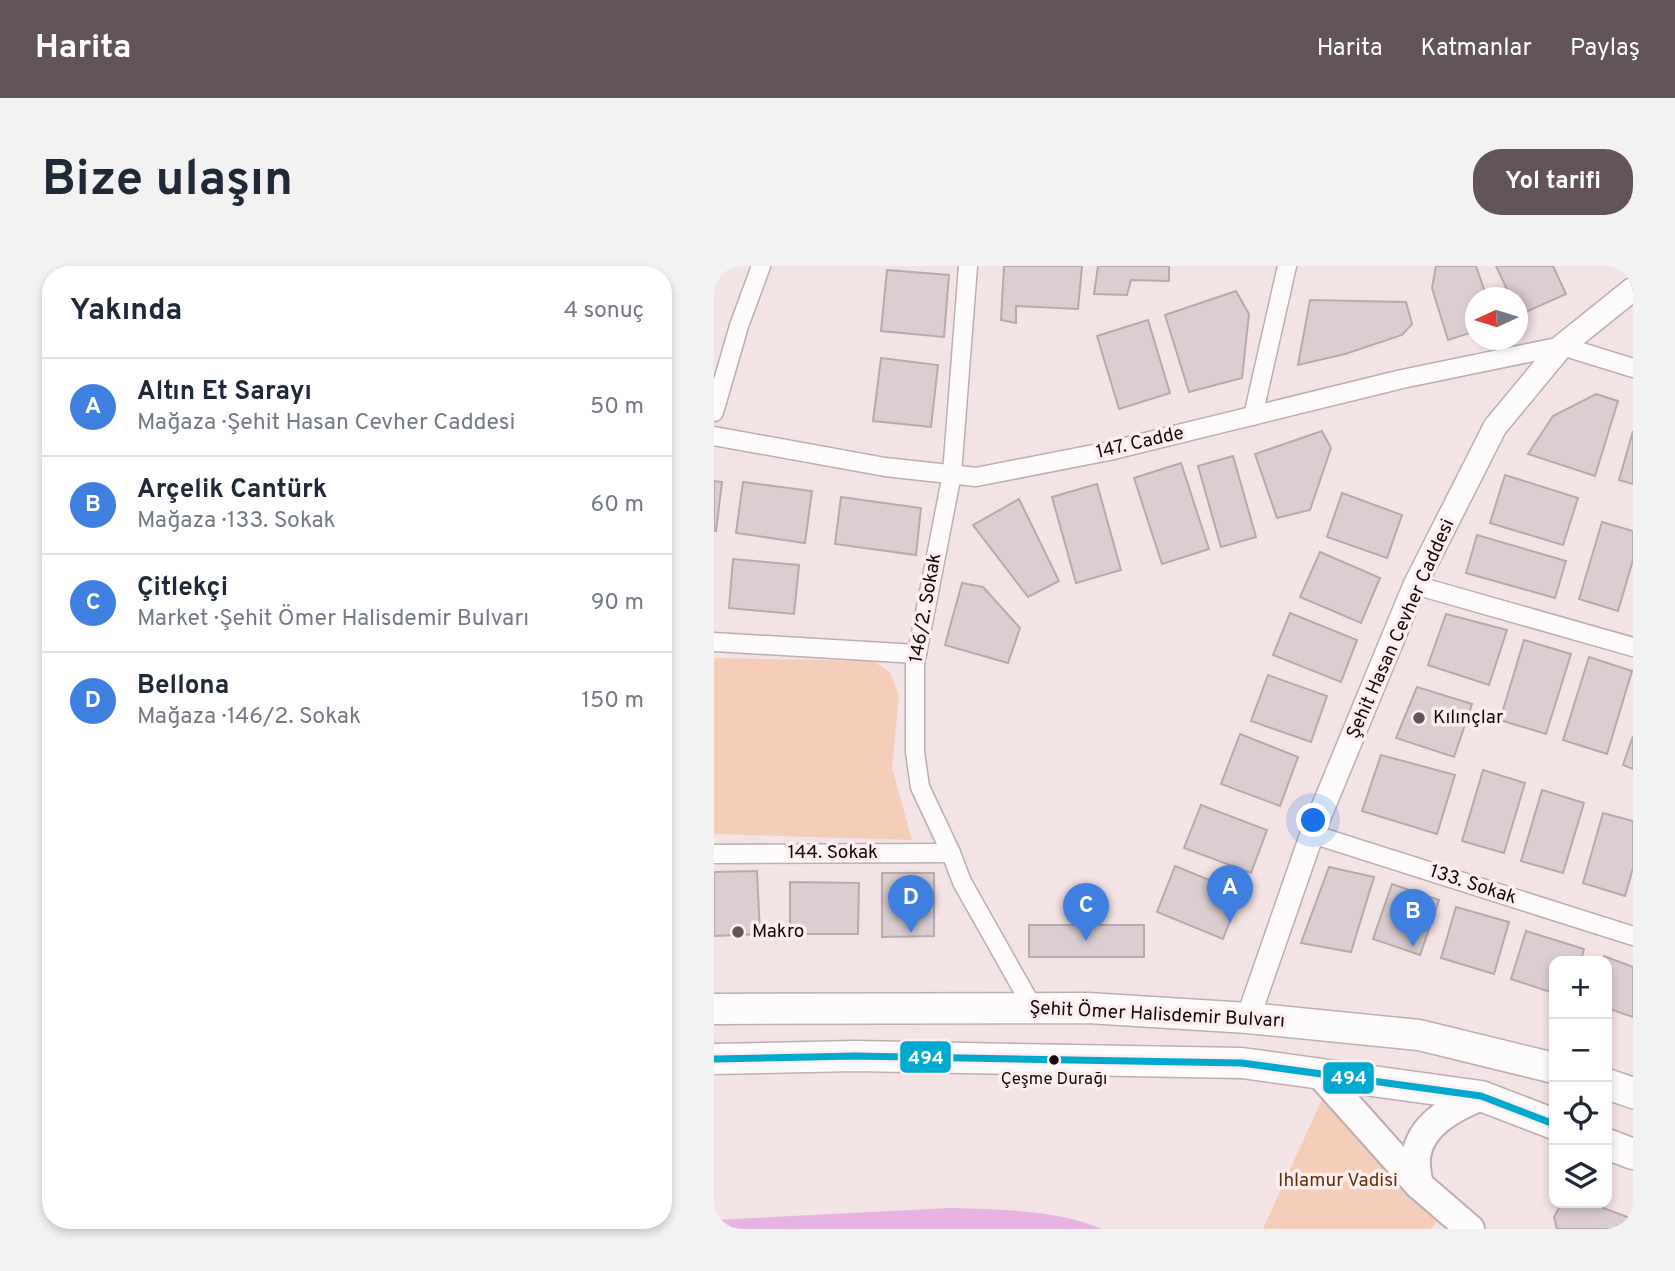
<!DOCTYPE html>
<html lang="tr">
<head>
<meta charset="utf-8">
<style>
	:root { --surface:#fff; --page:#f2f2f3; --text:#1f2937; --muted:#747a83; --line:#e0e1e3; --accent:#635557 }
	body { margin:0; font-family:Overpass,sans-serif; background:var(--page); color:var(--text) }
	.controls { position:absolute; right:21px; bottom:21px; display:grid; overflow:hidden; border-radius:14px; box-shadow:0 4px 10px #0003 }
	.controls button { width:63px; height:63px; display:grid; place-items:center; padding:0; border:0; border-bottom:2px solid var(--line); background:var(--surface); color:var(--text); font:35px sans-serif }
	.compass { position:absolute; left:751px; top:21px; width:63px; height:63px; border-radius:50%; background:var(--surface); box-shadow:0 4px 10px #0003; rotate:266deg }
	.you { position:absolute; left:600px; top:555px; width:24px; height:24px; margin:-18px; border:5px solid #fff; border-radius:50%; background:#1a73e8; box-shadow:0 0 0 10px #1a73e833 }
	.badge { display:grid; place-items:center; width:46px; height:46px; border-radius:50%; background:var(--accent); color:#fff; font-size:23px; font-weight:700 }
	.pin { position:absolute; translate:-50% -58px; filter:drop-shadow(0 2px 4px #0008) }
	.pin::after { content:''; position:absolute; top:37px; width:24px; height:21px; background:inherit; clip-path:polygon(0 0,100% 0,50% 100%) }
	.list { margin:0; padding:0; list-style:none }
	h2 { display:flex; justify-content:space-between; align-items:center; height:91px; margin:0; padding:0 28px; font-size:30px }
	h2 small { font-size:23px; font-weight:400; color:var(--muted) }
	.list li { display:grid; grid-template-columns:46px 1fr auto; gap:21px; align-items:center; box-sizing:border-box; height:98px; padding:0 28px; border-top:2px solid var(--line) }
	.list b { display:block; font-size:26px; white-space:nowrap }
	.list p { margin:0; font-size:23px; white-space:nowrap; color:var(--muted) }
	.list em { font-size:23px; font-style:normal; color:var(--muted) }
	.icon { flex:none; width:38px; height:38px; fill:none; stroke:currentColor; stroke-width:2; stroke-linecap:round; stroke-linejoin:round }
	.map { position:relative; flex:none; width:919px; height:963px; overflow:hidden; border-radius:28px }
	header { display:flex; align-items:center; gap:42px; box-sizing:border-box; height:98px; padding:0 35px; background:var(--accent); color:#fff }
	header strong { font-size:33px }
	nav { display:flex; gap:38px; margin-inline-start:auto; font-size:24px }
	.intro { display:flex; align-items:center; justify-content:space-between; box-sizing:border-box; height:168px; padding:0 42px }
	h1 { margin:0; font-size:49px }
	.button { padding:18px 32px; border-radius:28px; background:var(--accent); color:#fff; font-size:24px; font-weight:700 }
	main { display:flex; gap:42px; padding:0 42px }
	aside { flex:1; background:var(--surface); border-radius:28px; box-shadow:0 4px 10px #0003 }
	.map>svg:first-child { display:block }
	.green { fill:#f5ceba }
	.water { fill:#e7b3e3 }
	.building { fill:#dbcdd0; stroke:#b7aaad; stroke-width:2 }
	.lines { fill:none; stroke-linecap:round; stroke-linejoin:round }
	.minor-casing { stroke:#bdaeb0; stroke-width:21 }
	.tertiary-casing { stroke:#bdaeb0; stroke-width:26 }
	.primary-casing { stroke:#bdaeb0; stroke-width:32 }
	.trunk-casing { stroke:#bdaeb0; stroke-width:33 }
	.minor { stroke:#fdfbfb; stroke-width:18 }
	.tertiary { stroke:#fdfbfb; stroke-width:23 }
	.primary { stroke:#fdfbfb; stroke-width:28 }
	.trunk { stroke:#fdfbfb; stroke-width:30 }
	.bus-1-casing { stroke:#feeef0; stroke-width:12 }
	.bus-1 { stroke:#00a9ce; stroke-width:7 }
	.poi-dot { fill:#635557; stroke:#feeef0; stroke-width:2.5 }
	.bus-dot { fill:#15090b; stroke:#feeef0; stroke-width:2.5 }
	.labels { text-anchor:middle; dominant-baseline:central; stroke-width:7; stroke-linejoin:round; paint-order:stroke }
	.bus-label { font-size:17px; fill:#15090b; stroke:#feeef0 }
	.street-label { font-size:19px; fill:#15090b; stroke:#feeef0 }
	.poi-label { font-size:19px; fill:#15090b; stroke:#feeef0; text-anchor:start }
	.park-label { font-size:19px; fill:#643104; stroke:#feeef0 }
	.line-badge { stroke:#feeef0; stroke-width:2.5 }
	.badge-label { font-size:19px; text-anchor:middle; font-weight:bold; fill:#fff }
</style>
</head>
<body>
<header>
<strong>Harita</strong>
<nav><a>Harita</a><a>Katmanlar</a><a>Paylaş</a></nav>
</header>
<div class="intro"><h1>Bize ulaşın</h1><a class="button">Yol tarifi</a></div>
<main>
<aside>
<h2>Yakında<small>4 sonuç</small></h2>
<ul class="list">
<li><span class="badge" style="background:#3f7fe0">A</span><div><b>Altın Et Sarayı</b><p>Mağaza · Şehit Hasan Cevher Caddesi</p></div><em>50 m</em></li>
<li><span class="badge" style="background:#3f7fe0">B</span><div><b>Arçelik Cantürk</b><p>Mağaza · 133. Sokak</p></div><em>60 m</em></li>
<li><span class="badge" style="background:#3f7fe0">C</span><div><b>Çitlekçi</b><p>Market · Şehit Ömer Halisdemir Bulvarı</p></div><em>90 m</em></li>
<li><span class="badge" style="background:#3f7fe0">D</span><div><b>Bellona</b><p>Mağaza · 146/2. Sokak</p></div><em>150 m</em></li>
</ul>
</aside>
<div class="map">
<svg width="919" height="963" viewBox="0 0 919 963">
	<rect width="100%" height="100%" fill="#f4e3e5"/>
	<!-- green -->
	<g class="green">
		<path d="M0 392 159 395 176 406 185 430 178 502 198 574 0 568Z"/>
		<path d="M609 831 724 954 717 963H549Z"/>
	</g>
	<!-- water -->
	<path class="water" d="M237 942C289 944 340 943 388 963H0V954Z"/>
	<!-- building -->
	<g class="building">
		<path d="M290 0H368L364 43 302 40V57L287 54Z"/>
		<path d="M384 0H455V15L417 14 413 29 380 28Z"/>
		<path d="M722 0H762L773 32H762V65L734 74 718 22Z"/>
		<path d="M782 0H839L852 28 805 49 804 32H797Z"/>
		<path d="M173 4 235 9 230 71 167 65Z"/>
		<path d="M522 25 535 48 528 112 475 126 451 49Z"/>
		<path d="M596 34 692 36 698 58 688 69 631 88 584 99Z"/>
		<path d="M434 54 456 127 405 143 383 70Z"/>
		<path d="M167 92 224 99 217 161 159 155Z"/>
		<path d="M882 128 904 135 881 210 814 188 839 150Z"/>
		<path d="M608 165 617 182 596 244 563 252 541 188Z"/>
		<path d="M919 165V218L905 214Z"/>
		<path d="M519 190 542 271 507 281 484 200Z"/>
		<path d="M467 197 495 283 448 298 420 212Z"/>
		<path d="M791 209 864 232 849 279 776 257Z"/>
		<path d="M0 215 8 216 2 265H0Z"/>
		<path d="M29 216 98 225 91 277 22 267Z"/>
		<path d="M383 218 407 304 362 317 338 231Z"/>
		<path d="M628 227 688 249 673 292 613 271Z"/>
		<path d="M127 231 207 242 202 289 121 278Z"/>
		<path d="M305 233 345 315 314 331 259 259Z"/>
		<path d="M888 256 919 265V294L904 345 865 333Z"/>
		<path d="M763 269 852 295 841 332 752 307Z"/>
		<path d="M606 286 666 312 647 357 586 331Z"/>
		<path d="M19 293 85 299 80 348 15 342Z"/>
		<path d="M248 317 269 321 306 362 294 397 231 379Z"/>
		<path d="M576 347 643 374 627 416 559 389Z"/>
		<path d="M732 348 793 364 775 419 714 399Z"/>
		<path d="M810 374 857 388 832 468 786 454Z"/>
		<path d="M875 391 918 405 893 488 849 474Z"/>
		<path d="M554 409 613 430 597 476 537 455Z"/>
		<path d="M703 421 758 438 740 491 682 472Z"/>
		<path d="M526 468 584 491 566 540 507 518Z"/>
		<path d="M919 470V503L909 499Z"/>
		<path d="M667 489 741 509 723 568 648 545Z"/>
		<path d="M769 504 811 517 790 587 748 575Z"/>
		<path d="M828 524 870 537 849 607 807 595Z"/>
		<path d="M487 539 553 564 537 607 470 582Z"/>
		<path d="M889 547 919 555V602L911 630 869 617Z"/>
		<path d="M461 600 527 627 509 673 443 646Z"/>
		<path d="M615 601 660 611 637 686 587 677Z"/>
		<path d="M43 605 46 668 0 670V606Z"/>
		<path d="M168 607H220V670L168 671Z"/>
		<path d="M76 616 145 617 144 668H76Z"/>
		<path d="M678 618 725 634 706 689 659 673Z"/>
		<path d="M742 641 795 656 780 708 727 692Z"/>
		<rect x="315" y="659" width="115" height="32"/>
		<path d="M812 665 870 683 867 695H840V727L797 713Z"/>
		<path d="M890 690 919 701V751L893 742V695H888Z"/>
		<path d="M848 937H876L919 953V963H843L840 951Z"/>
	</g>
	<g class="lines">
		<defs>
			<g id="minor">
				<path d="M254 0 238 208 201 398V486L206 521 237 587 248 616 319 742"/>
				<path d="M0 146 25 60 47 0"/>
				<path d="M539 150 573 0"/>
				<path d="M0 170 171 201 262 211 395 185 688 113 848 80 919 102"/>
				<path d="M701 319 919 381"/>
				<path d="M0 376 203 388"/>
				<path d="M598 568 919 670"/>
				<path d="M0 588 237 587"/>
			</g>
			<path id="tertiary" d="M534 752 598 568 701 319 781 161 848 80 919 23"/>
			<g id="primary">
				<path d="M606 808 705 919 756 963"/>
				<path d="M705 919C703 910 701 900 702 891 706 858 740 841 767 830"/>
			</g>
			<g id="trunk">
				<path d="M0 743 374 742 534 752 705 769 840 802"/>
				<path d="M0 793 141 790 528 797 767 830 840 858"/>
				<path d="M893 818 919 827"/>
				<path d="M893 878 919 888"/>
			</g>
		</defs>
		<!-- minor casing -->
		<use href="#minor" class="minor-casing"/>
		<!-- tertiary casing -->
		<use href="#tertiary" class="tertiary-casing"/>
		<!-- primary casing -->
		<use href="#primary" class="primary-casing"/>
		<!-- trunk casing -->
		<use href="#trunk" class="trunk-casing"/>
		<!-- minor -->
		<use href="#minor" class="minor"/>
		<!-- tertiary -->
		<use href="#tertiary" class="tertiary"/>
		<!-- primary -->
		<use href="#primary" class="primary"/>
		<!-- trunk -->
		<use href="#trunk" class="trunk"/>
		<defs>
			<path id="bus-1" d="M0 793 141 790 528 797 767 830 840 858"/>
		</defs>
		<!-- bus-1 casing -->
		<use href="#bus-1" class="bus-1-casing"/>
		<!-- bus-1 -->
		<use href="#bus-1" class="bus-1"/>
	</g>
	<!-- markers -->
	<g class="poi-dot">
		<circle cx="705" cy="452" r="7"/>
		<circle cx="24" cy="666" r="7"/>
	</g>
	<circle class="bus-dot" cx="340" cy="794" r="6"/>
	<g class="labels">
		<!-- bus labels -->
		<g class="bus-label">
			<text x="340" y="814">Çeşme Durağı</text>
		</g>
		<!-- street labels -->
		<g class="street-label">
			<text transform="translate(426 177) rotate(-13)">147. Cadde</text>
			<text transform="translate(212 342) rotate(-80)">146/2. Sokak</text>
			<text transform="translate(687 363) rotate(-66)">Şehit Hasan Cevher Caddesi</text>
			<text x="119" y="587">144. Sokak</text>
			<text transform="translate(759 619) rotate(18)">133. Sokak</text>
			<text transform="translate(443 749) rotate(3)">Şehit Ömer Halisdemir Bulvarı</text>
		</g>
		<!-- poi labels -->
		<g class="poi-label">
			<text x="719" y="452">Kılınçlar</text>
			<text x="38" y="666">Makro</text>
		</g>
		<!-- park labels -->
		<g class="park-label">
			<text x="624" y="915">Ihlamur Vadisi</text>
		</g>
	</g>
	<g class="line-badge">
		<rect x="185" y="774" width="53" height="34" rx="7" fill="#00a9ce"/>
		<rect x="608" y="795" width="53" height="34" rx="7" fill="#00a9ce"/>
	</g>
	<g class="badge-label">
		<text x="212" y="798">494</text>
		<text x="635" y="818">494</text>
	</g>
</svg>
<div class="controls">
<button>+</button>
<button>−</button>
<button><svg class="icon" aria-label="locate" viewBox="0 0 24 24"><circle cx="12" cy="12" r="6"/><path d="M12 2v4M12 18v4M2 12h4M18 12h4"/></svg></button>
<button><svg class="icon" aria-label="layers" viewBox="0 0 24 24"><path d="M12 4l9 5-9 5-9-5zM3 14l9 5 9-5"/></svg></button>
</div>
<svg class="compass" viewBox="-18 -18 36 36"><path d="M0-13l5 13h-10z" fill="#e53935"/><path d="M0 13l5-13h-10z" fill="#747a83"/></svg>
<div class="you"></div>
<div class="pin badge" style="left:516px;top:657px;background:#3f7fe0">A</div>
<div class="pin badge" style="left:699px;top:681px;background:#3f7fe0">B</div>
<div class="pin badge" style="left:372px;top:675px;background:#3f7fe0">C</div>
<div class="pin badge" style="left:197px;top:667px;background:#3f7fe0">D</div>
</div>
</main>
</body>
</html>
